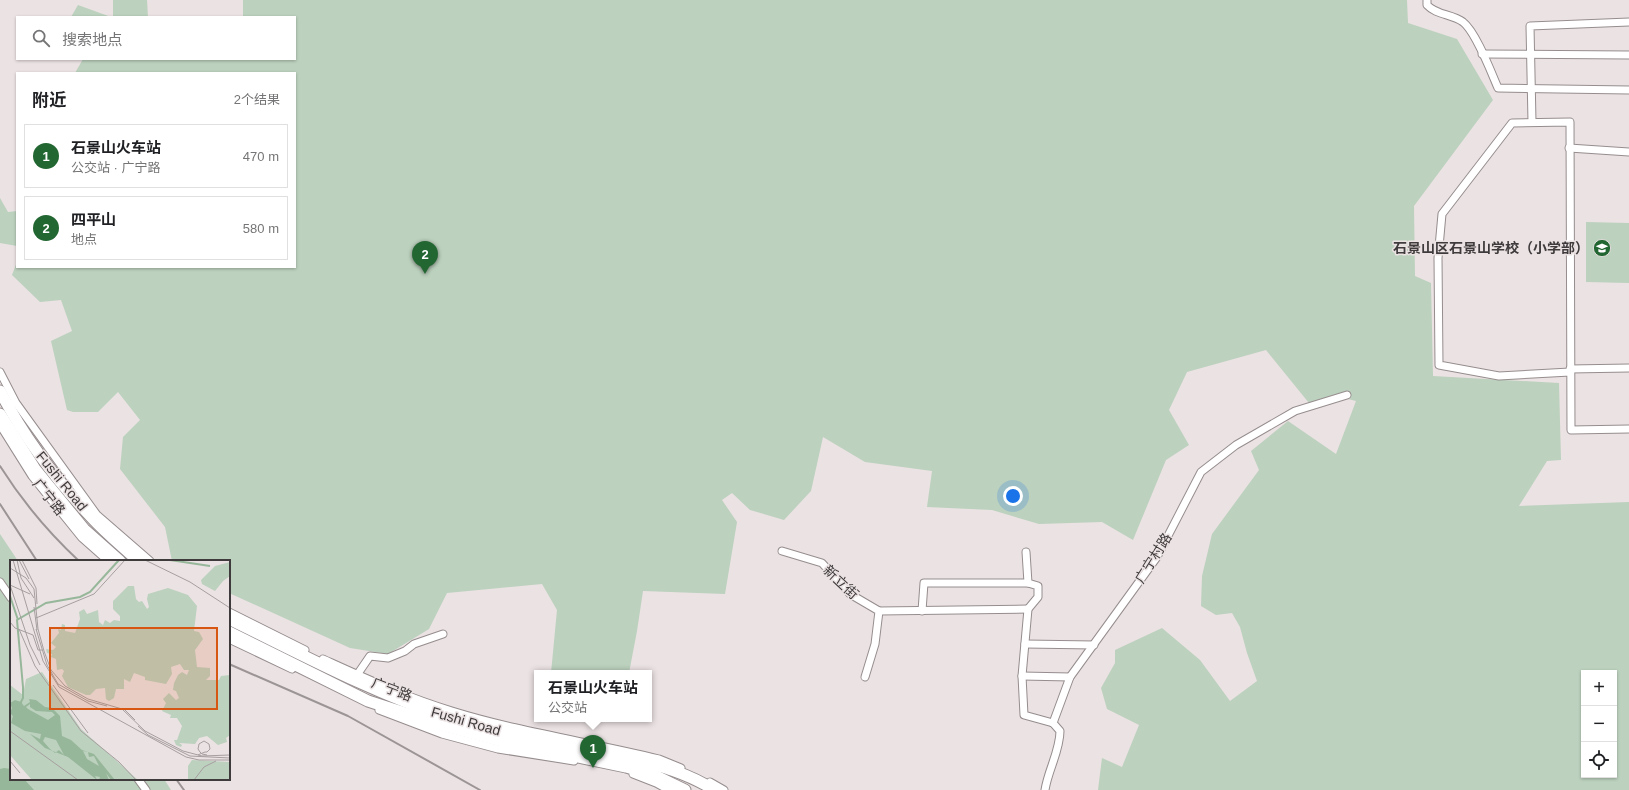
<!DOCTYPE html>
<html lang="zh">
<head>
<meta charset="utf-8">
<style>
	:root { --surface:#fff; --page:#f6f6f6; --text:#202124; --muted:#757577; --line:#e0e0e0; --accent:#226632 }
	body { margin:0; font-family:Helvetica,"Noto Sans SC",sans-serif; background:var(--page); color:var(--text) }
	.controls { position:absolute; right:12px; bottom:12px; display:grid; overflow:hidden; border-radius:0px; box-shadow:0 1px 3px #0004 }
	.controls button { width:36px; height:36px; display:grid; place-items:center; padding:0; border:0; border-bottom:1px solid var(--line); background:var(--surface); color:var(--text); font:20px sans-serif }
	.you { position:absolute; left:1013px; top:496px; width:14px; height:14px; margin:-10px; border:3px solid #fff; border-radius:50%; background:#1a73e8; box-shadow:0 0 0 6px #1a73e833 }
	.badge { display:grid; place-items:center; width:26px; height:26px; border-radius:50%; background:var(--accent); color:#fff; font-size:13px; font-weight:700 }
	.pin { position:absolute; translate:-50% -33px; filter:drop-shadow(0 1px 2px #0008) }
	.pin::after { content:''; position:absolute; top:21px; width:14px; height:12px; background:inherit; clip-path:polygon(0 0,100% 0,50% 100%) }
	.popup { position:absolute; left:534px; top:670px; width:118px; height:52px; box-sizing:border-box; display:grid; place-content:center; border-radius:0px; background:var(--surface); filter:drop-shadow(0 1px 3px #0005); font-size:13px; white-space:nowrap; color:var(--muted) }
	.popup b { font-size:15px; color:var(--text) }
	.popup::after { content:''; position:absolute; left:50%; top:100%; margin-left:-8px; border:8px solid transparent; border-top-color:var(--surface) }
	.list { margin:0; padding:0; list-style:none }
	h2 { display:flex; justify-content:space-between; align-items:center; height:52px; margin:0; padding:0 16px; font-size:17px }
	h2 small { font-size:13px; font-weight:400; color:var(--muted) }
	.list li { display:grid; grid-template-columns:26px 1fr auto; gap:12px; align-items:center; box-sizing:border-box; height:64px; margin:0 8px 8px; padding:0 8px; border:1px solid var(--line); border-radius:0px }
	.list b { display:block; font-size:15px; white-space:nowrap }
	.list p { margin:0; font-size:13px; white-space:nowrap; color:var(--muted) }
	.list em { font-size:13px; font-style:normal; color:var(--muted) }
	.icon { flex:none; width:22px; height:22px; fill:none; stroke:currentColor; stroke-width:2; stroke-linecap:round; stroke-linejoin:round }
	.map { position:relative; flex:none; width:1629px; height:790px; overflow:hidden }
	.search { position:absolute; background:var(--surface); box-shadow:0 1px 3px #0004; left:16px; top:16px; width:280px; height:44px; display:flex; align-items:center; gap:10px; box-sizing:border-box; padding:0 14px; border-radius:0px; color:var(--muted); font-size:15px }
	.panel { position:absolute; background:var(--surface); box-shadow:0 1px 3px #0004; left:16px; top:72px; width:280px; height:196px; border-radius:0px }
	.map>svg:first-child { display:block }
	.green { fill:#bcd1be; fill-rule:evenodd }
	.water { fill:#97b79a }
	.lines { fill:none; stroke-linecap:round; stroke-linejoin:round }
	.minor-casing { stroke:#968d8e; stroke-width:9 }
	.highway-casing { stroke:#968d8e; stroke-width:13 }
	.minor { stroke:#fff; stroke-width:7 }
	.highway { stroke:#fff; stroke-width:11 }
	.rail { stroke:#9c9596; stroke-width:2 }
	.labels { text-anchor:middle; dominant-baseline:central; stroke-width:3; stroke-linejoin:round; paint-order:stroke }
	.poi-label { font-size:14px; font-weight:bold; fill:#3f3b3c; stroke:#ebe2e3; text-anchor:end }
	.street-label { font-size:14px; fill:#3f3b3c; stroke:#ebe2e3 }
	.inset-river { fill:none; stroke:#97b79a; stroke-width:2 }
	.inset-road { fill:none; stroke:#a69fa0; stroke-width:1 }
	.view { fill:#d75611; fill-opacity:0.15; stroke:#d75611; stroke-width:2 }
	.inset-edge { fill:none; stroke:#3f3b3c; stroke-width:2 }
</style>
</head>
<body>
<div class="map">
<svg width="1629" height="790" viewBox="0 0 1629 790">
	<rect width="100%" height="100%" fill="#ebe2e3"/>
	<!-- green -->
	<g class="green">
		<path d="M113 0H147L148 17H113Z"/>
		<path d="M243 0H1407L1408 23 1457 39 1493 100 1414 206 1415 276 1431 283 1433 376 1559 383 1561 460 1547 461 1519 506 1629 502V790H1098L1102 758 1122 767 1139 725 1107 709 1101 688 1115 663V650L1162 628 1200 660 1230 701 1257 681 1247 653 1240 627 1232 613 1216 615 1201 606 1202 576 1212 534 1259 470 1251 451 1288 421 1336 454 1356 401 1336 396 1309 403 1266 350 1187 372 1169 410 1189 445 1166 460 1133 540 1102 522 1039 524 992 510 927 507 932 471 865 462 823 437 811 491 784 520 750 510 732 493 722 500 737 522 725 594 643 591 637 631 629 673H551L557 610 542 584 447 593 429 629 388 654 350 648 229 593V561H172L165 527 120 469 123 437 140 420 118 392 98 412H73L67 410 51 341 72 331 61 300 40 302 12 275 17 262V267H295V73H75L83 59H295V17H243ZM1584 673H1614V775H1584Z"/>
		<path d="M78 5 111 17H71Z"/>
		<path d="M0 198 8 212 17 211V246L0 243Z"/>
		<path d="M1586 222 1629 223V283L1586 282Z"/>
		<path d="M0 534 18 561H11V779H164L171 790H0Z"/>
	</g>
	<!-- water -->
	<path class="water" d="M4 768 11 769V779H24L34 790H0V769Z"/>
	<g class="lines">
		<defs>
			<g id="minor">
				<path d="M1427 0V5C1436 15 1452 14 1463 22 1476 32 1491 72 1498 88L1629 90"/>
				<path d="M1482 54 1629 55"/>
				<path d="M1532 122 1530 26 1629 22"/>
				<path d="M1569 148 1629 152"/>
				<path d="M1570 369 1629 368"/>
				<path d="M0 372 16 403 97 515 150 561"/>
				<path d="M1570 372 1499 376 1439 365 1438 258 1442 214 1512 123 1570 122 1571 430 1629 429"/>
				<path d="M0 425 32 476 82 538 108 561"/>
				<path d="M782 551 822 563 850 594 879 611 875 644 865 677"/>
				<path d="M1026 552 1028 583 1038 586V597L1028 609 1022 676 1024 715 1053 723"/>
				<path d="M0 582 11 598"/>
				<path d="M879 611 1028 609"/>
				<path d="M922 611 924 583H1028"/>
				<path d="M229 612 305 650"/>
				<path d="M229 639 292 669"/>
				<path d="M1025 644 1094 645"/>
				<path d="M323 659C365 678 408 698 452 711 520 732 590 742 659 759L681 768"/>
				<path d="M357 675 370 656 388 658 405 651 414 644 443 634"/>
				<path d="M1022 676 1070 677"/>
				<path d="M379 710 442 734 498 749 574 761"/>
				<path d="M1053 723 1070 677 1157 557 1201 472 1236 445 1295 411 1347 395"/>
				<path d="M633 774 656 783 669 790"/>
				<path d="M138 779 146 790"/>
				<path d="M710 782 724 790"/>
				<path d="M1045 790C1048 770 1060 751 1060 731L1053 723"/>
			</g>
			<g id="highway">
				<path d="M0 391C24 437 58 482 93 519 107 534 123 547 138 561"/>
				<path d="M0 414 35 469 84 529 120 561"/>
				<path d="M229 619C301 654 371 692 447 717 505 737 567 743 627 757 657 765 688 773 714 790"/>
				<path d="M229 632 368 701 445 726 501 741 626 767 654 775 685 790"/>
			</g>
		</defs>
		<!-- minor casing -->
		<use href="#minor" class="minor-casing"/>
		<!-- highway casing -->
		<use href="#highway" class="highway-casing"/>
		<!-- minor -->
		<use href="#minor" class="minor"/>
		<!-- highway -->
		<use href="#highway" class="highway"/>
		<!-- rail -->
		<g class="rail">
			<path d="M0 466C22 501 49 533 79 561"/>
			<path d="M0 504 37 561"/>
			<path d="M229 664 348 716 480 790"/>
			<path d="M176 779 184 790"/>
		</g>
	</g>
	<!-- icons -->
	<defs>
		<symbol id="school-disc" viewBox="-11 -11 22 22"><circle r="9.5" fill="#226632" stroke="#ebe2e3"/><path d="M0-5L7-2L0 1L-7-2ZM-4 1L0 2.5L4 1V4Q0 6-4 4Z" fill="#fff"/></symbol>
	</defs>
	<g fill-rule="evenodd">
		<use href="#school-disc" x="1592" y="238" width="20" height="20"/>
	</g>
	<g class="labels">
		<!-- poi labels -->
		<g class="poi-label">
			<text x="1589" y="248">石景山区石景山学校（小学部）</text>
		</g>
		<!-- street labels -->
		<g class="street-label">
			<text transform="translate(62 481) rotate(51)">Fushi Road</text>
			<text transform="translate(49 497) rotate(51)">广宁路</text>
			<text transform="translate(1153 558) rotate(-58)">广宁村路</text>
			<text transform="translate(841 582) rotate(43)">新立街</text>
			<text transform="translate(392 689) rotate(21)">广宁路</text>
			<text transform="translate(466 721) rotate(16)">Fushi Road</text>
		</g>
	</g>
	<!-- overview -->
	<g transform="translate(10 560)">
		<rect width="220" height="220" fill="#ebe2e3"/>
		<path d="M220 2V16L213 21 205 31 192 24 191 20 205 6ZM118 26H124L126 39 129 42 132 41 137 49 139 47 137 39 138 34 158 28 178 35 187 46 184 71 189 72 193 79 185 90 187 107 200 108V116L196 120H209L211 116 220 115V175L216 178 217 182 208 185 197 176 189 178 185 184 169 183 172 185 171 187 166 185 164 180H167L172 166 167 158H160L161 155 152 151 156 143 153 139 159 133 166 140 169 138 166 131 163 130 164 123 168 115 172 112 177 115 179 110H174L170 104 161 107 162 114 156 124 135 120V117L124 113 120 122 114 119V129H106L104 138 99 141 96 139 95 128 86 129 80 135H76L58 127 52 116 54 111 52 109 47 110 46 99 41 97 42 94 37 93 36 89 43 90 46 87 41 83 49 73 48 69 51 70 52 64 55 65V71L65 73 70 59 69 52 74 49 77 54 88 50 89 62 93 65 95 60 100 63 104 60 110 61V56L103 49V41ZM32 112 71 169 128 220H22L0 195V125L13 135 16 119ZM182 200 220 202V220H178V206Z" fill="#bcd1be"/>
		<path d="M19 139 26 140 35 147 42 148 50 156 52 176 61 180 72 190 84 194 105 220H101L96 213 99 220H89L90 217 85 216 87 220 58 197 35 188 20 174 30 179 31 174 15 171 1 163 3 156 0 153 2 148 0 143 5 140 11 142 14 146 20 142ZM20 144V147L26 151 42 152 45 155 38 160 18 149 16 147ZM35 177 46 180 54 195 49 190 45 193 40 189 33 181ZM73 191 78 192 79 197 84 196 89 206 77 199Z" fill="#97b79a" fill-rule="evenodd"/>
		<path class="inset-river" d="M160 0 200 6M0 36 8 60M10 144 13 138V127L7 60 36 43 70 37 80 32 109 0"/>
		<path class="inset-road" d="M3 0 33 101 49 127 176 197 189 200H220M7 0 11 18 24 38M9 0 19 19M12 0 26 28 27 44M135 0 180 22 220 48M0 8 16 18 24 29 28 69 34 91 41 110 55 126 78 139 112 149 135 171 173 191 192 196 220 195M0 25 20 34M0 25 20 85 30 105M24 47 27 70M26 58 84 34 115 0M0 62 5 68 23 75 28 90H32M9 69 25 106 71 171 109 202 126 220M26 69 37 105 48 124 78 141 97 146M43 125 78 173M114 149 125 160M128 166 138 175 180 196 220 198M0 171 68 220M188 195 190 194 195 192H197L200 189 199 184 194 181 189 184 188 189 190 192 192 194 197 195M0 201 10 213M184 220 194 207 206 201"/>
		<path class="view" d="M40 68H207V149H40Z"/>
		<rect width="220" height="220" class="inset-edge"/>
	</g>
</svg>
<div class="controls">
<button>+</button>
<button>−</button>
<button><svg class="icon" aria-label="locate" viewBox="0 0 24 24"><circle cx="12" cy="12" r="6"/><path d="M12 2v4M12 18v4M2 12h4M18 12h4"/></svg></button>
</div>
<div class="you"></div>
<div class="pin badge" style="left:593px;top:768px">1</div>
<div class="popup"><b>石景山火车站</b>公交站</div>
<div class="pin badge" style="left:425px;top:274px">2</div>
<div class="search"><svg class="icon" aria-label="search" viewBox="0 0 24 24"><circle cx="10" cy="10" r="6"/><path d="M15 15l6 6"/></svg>搜索地点</div>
<section class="panel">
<h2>附近<small>2个结果</small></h2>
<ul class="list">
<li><span class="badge">1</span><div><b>石景山火车站</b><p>公交站 · 广宁路</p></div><em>470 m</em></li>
<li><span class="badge">2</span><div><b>四平山</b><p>地点</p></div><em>580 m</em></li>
</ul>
</section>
</div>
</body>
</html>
